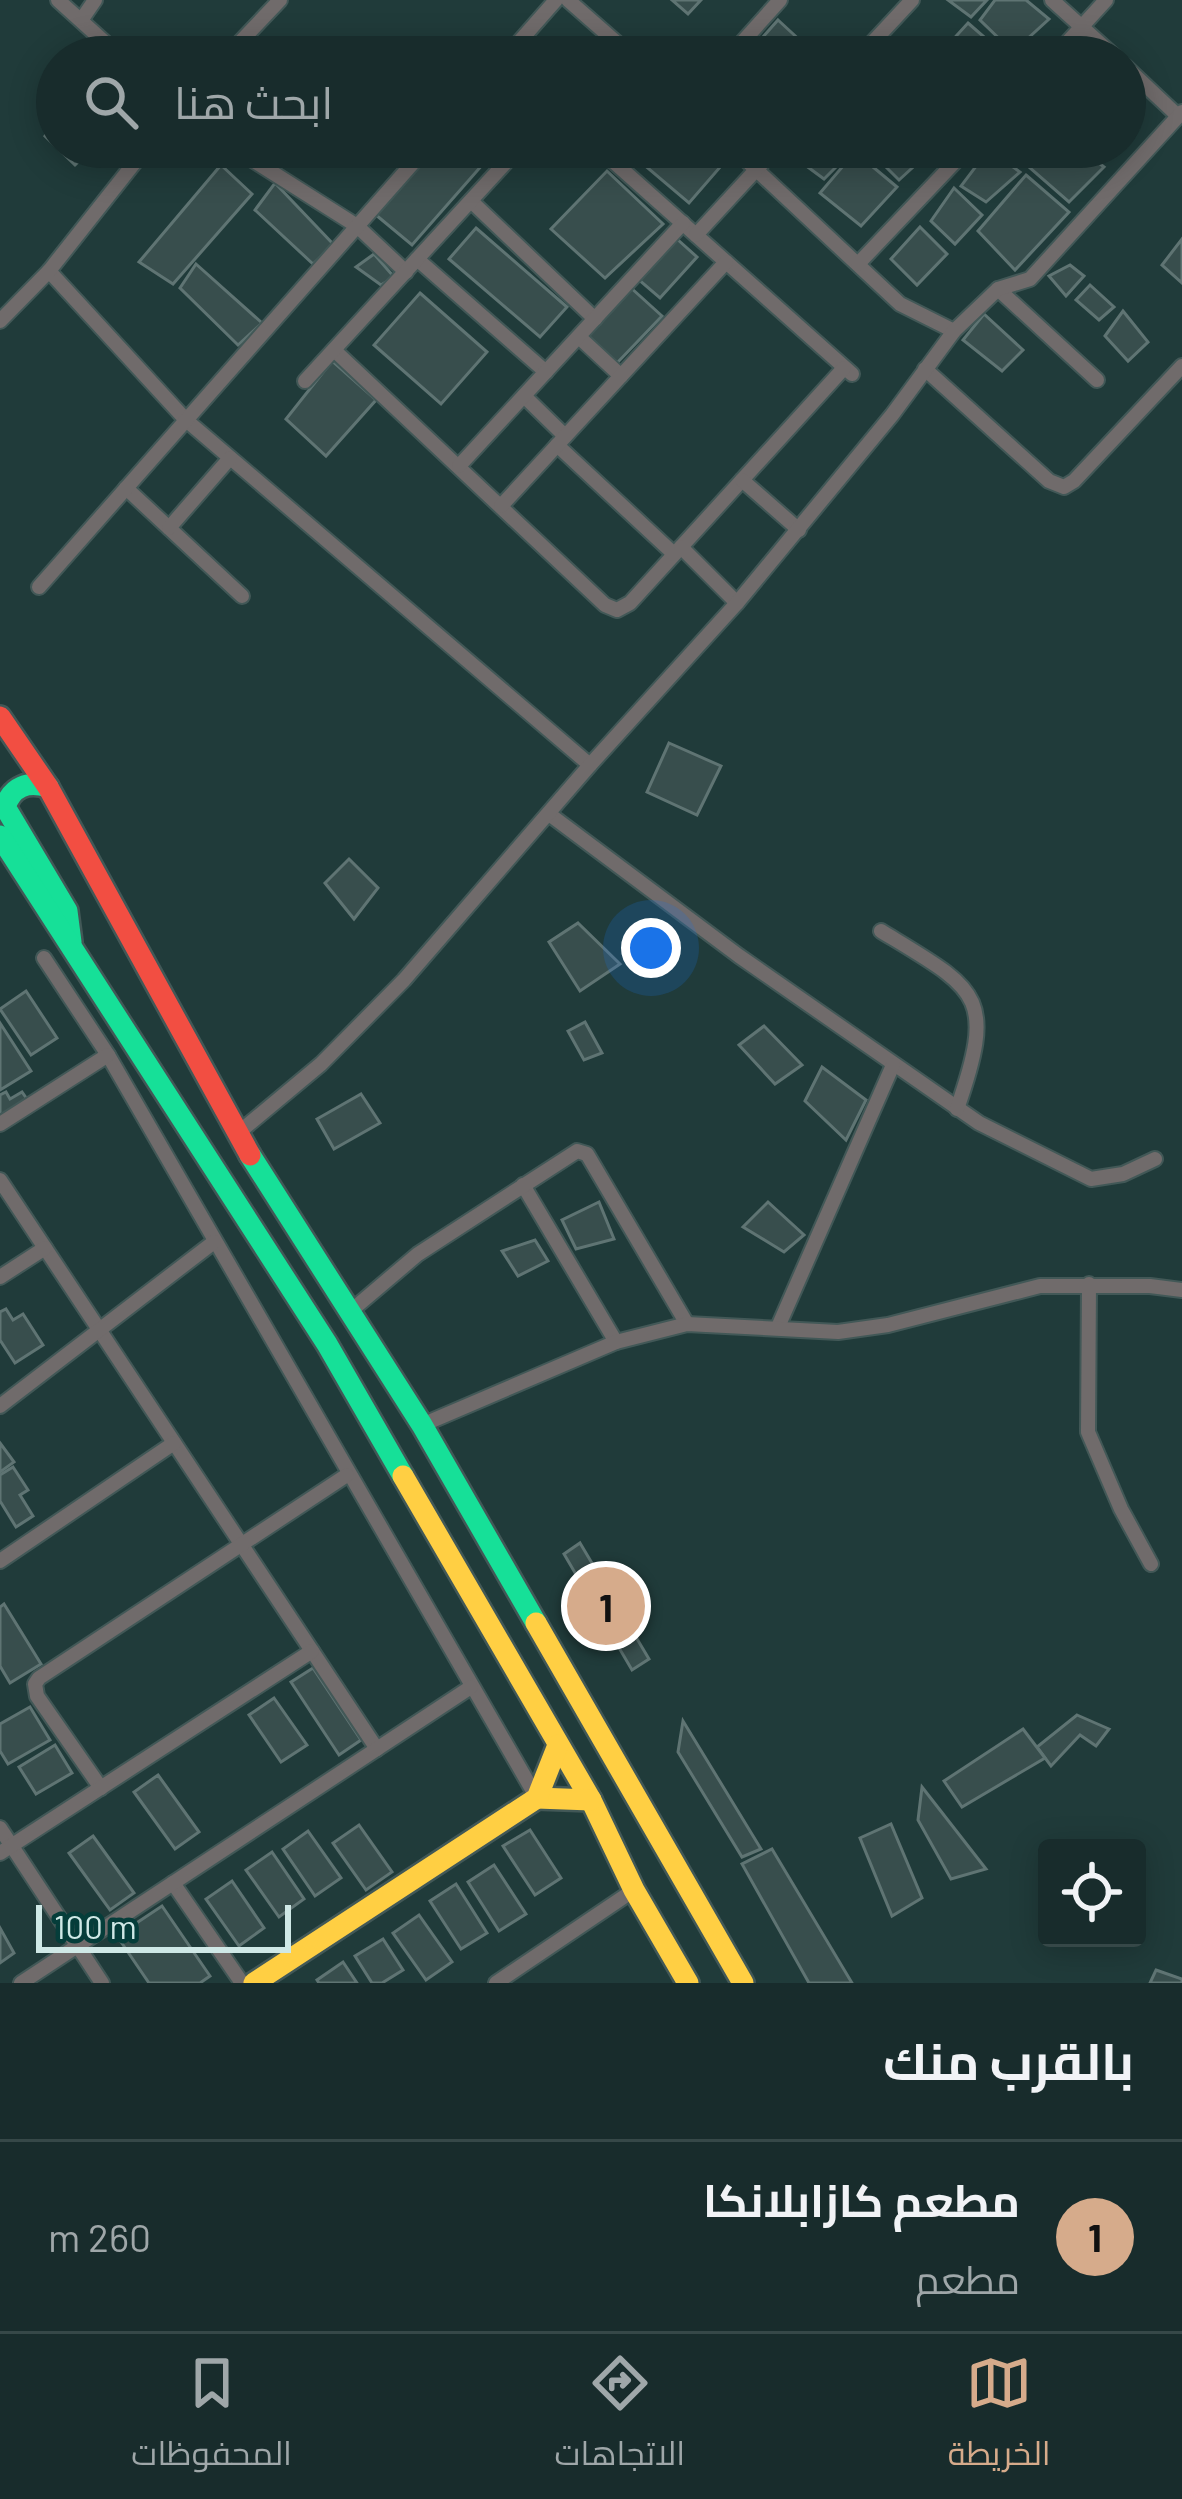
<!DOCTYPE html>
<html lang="ar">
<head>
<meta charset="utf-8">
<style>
	:root { --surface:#182c2c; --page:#213434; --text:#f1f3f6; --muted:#9fa7a9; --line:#364848; --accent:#d6ab8b }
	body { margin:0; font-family:Barlow,Cairo,sans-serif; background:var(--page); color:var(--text); direction:rtl }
	.controls { position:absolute; right:36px; bottom:36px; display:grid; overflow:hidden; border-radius:12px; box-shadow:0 6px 30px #0003 }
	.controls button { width:108px; height:108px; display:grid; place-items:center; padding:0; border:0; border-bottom:3px solid var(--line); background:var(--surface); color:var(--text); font:60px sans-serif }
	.scale { position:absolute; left:36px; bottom:30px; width:255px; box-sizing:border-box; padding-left:12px; border:6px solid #cfe8e6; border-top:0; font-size:33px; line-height:42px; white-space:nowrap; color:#cfe8e6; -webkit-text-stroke:9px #053d3a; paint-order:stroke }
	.you { position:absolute; left:651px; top:948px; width:42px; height:42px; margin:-30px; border:9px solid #fff; border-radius:50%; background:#1a73e8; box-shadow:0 0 0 18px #1a73e833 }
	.badge { display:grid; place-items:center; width:78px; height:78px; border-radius:50%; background:var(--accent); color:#111; font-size:39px; font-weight:700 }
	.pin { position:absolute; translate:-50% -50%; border:6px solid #fff; box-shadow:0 3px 12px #0006 }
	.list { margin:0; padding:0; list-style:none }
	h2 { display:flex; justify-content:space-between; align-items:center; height:156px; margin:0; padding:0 48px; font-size:51px }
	h2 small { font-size:39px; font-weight:400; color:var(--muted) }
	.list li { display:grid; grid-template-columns:78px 1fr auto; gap:36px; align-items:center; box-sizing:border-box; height:192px; padding:0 48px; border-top:3px solid var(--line) }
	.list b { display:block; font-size:45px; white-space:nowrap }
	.list p { margin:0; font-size:39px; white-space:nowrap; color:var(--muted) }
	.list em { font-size:39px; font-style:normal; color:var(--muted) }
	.icon { flex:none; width:66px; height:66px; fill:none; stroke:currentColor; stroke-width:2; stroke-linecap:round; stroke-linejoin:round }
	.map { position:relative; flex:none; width:1182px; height:1983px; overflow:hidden; direction:ltr }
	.search { position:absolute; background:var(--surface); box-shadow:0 6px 30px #0003; left:36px; right:36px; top:36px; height:132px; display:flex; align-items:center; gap:30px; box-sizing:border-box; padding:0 42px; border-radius:66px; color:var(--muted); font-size:45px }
	.sheet { height:348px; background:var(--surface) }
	nav { display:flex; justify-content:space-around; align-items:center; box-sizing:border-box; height:168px; border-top:3px solid var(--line); background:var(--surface); font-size:33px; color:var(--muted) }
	nav a { display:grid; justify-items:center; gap:6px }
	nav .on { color:var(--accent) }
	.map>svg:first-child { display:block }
	.building { fill:#384e4d; stroke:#5f7473; stroke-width:3 }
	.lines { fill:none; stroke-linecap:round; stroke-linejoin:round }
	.street-casing { stroke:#425857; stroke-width:18 }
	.fast-casing { stroke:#425857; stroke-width:26 }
	.slow-casing { stroke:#425857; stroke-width:26 }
	.jam-casing { stroke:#425857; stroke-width:26 }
	.street { stroke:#706b6b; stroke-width:14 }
	.fast { stroke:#16e098; stroke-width:21 }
	.slow { stroke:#ffcf43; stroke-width:21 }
	.jam { stroke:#f24e42; stroke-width:21 }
</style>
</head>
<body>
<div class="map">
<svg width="1182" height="1983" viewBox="0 0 1182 1983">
	<rect width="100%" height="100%" fill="#203b3a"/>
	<!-- building -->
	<g class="building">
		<path d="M672 0H701L688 14Z"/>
		<path d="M948 0H987L971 17Z"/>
		<path d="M995 0H1026L1049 19 1013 52 980 20Z"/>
		<path d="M778 20 818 57H745Z"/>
		<path d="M968 23 1006 56 1005 57H937Z"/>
		<path d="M1125 116 1138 129 1125 142Z"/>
		<path d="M57 120V147H94L75 165 45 136Z"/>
		<path d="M436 147H498L412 245 376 215Z"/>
		<path d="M623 147H715L728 158 689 203Z"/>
		<path d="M810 147H856L824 179 797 159Z"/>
		<path d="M866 147H935L899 180Z"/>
		<path d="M997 147H1036L1021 164Z"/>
		<path d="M1050 147H1078L1104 167 1069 202 1030 168Z"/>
		<path d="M989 149 1020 172 986 202 961 186Z"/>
		<path d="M855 152 897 187 861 226 820 193Z"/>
		<path d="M221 165 252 194 173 284 139 262Z"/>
		<path d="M607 171 663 224 605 278 551 229Z"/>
		<path d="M1026 175 1069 212 1015 270 978 231Z"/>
		<path d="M275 183 334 245 313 264 255 210Z"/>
		<path d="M954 188 982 215 955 244 931 221Z"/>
		<path d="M920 227 947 254 917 285 891 259Z"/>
		<path d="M476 228 567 307 540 337 449 259Z"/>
		<path d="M677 239 697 257 660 298 639 280Z"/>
		<path d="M1182 239V283L1162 265Z"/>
		<path d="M374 254 394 277 381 285 356 267Z"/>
		<path d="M196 264 262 323 238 345 180 288Z"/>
		<path d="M1070 265 1084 276 1066 296 1049 276Z"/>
		<path d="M1090 285 1114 307 1099 320 1076 300Z"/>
		<path d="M630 287 662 316 617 363 586 334Z"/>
		<path d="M420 293 487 352 441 404 374 345Z"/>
		<path d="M1123 311 1148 342 1128 361 1105 336Z"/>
		<path d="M984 314 1023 350 1002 371 963 340Z"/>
		<path d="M332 361 376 400 326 456 286 419Z"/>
		<path d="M669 743 721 766 697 815 647 792Z"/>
		<path d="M349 859 378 888 354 919 325 883Z"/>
		<path d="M578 923 620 964 580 991 549 942Z"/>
		<path d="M26 991 57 1038 31 1055 0 1009Z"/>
		<path d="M585 1022 602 1053 584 1060 568 1031Z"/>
		<path d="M0 1023 31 1071 0 1090Z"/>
		<path d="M764 1026 802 1065 775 1084 739 1045Z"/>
		<path d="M822 1067 866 1100 846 1140 805 1101Z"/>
		<path d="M6 1092 10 1099 22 1092 29 1102 0 1119V1095Z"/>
		<path d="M361 1094 380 1123 334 1149 317 1119Z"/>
		<path d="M599 1202 614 1239 576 1249 562 1220Z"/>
		<path d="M768 1202 804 1235 784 1252 743 1227Z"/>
		<path d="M535 1240 548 1261 518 1276 502 1251Z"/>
		<path d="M6 1309 13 1320 23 1314 43 1345 15 1363 0 1340V1312Z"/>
		<path d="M0 1443 14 1462 0 1472Z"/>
		<path d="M13 1467 28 1490 20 1495 33 1516 16 1527 0 1501V1475Z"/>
		<path d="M580 1543 649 1659 632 1670 564 1554Z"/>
		<path d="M4 1604 41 1664 10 1683 0 1666V1607Z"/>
		<path d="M313 1668 361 1740 339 1755 291 1682Z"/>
		<path d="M274 1698 307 1745 281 1762 249 1715Z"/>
		<path d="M30 1707 50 1740 8 1764 0 1751V1724Z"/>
		<path d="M1077 1715 1109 1729 1096 1746 1080 1735 1051 1766 1037 1747Z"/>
		<path d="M683 1721 761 1849 742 1857 678 1752Z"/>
		<path d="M1023 1729 1045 1758 962 1807 944 1781Z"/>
		<path d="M55 1745 72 1773 36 1794 19 1767Z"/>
		<path d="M158 1775 199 1832 175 1849 134 1792Z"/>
		<path d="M922 1787 986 1869 951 1879 918 1820Z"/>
		<path d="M891 1824 922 1898 892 1916 860 1838Z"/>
		<path d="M359 1825 392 1872 366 1890 333 1843Z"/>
		<path d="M530 1830 561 1878 535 1895 503 1846Z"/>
		<path d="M308 1831 341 1878 315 1896 283 1849Z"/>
		<path d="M93 1836 134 1893 110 1910 69 1853Z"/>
		<path d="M772 1849 852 1983H809L742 1864Z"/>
		<path d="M272 1852 304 1899 279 1917 246 1870Z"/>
		<path d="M494 1865 526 1914 499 1931 468 1882Z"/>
		<path d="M232 1881 264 1928 239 1946 206 1899Z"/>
		<path d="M456 1884 487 1933 461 1949 430 1901Z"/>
		<path d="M162 1906 210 1976 200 1983H149L117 1936Z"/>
		<path d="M419 1915 452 1962 426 1980 393 1933Z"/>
		<path d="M0 1928 14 1953 0 1963Z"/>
		<path d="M383 1939 403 1970 382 1983H372L355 1956Z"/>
		<path d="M343 1962 357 1983H319L317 1980Z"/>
		<path d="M1156 1970 1182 1979V1983H1150Z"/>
	</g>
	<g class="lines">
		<defs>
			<g id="street">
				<path d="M58 0 121 57"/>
				<path d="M568 0 633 57"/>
				<path d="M1052 0 1115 57"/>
				<path d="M82 19 95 0"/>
				<path d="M226 57 280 0"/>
				<path d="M506 57 556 0"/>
				<path d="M729 57 780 0"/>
				<path d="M859 57 912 0"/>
				<path d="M1054 57 1106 0"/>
				<path d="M1125 66 1178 116"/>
				<path d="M232 147 357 226 406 272"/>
				<path d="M597 147 852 374"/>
				<path d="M732 147 900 304 954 331"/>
				<path d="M471 201 595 319"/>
				<path d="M696 235 777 147"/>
				<path d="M417 259 546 372"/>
				<path d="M858 264 969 147"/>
				<path d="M49 271 186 420 590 765"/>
				<path d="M998 289 1097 380"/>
				<path d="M0 321 49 271 147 147"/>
				<path d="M579 337 621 376"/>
				<path d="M334 350 605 605 617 610 630 603 844 368"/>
				<path d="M925 369 1049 481 1064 487 1074 481 1182 366"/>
				<path d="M305 381 520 147"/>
				<path d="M524 396 565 436"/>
				<path d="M557 445 674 554"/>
				<path d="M459 466 683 223"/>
				<path d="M742 480 799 530"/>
				<path d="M126 488 242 596"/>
				<path d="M501 506 726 262"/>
				<path d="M169 528 230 458"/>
				<path d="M681 547 737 603"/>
				<path d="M39 587 427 147"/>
				<path d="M549 814 739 956 979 1123 1091 1179 1123 1174 1155 1159"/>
				<path d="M881 931C978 990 997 994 957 1109"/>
				<path d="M44 958 108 1055 537 1798"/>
				<path d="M0 1124 108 1055"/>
				<path d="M237 1134 321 1064 404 980 590 765 737 603 892 415 954 331 998 289 1030 279 1182 112"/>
				<path d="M0 1180 377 1749"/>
				<path d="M523 1185 616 1342"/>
				<path d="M0 1277 45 1248"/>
				<path d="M1089 1284 1088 1432 1121 1509 1151 1564"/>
				<path d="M352 1310 418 1254 577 1151 587 1154 687 1324"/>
				<path d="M778 1327 893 1065"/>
				<path d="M0 1406 214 1242"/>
				<path d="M422 1425 616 1342 687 1324 838 1332 888 1325 1040 1286H1150L1182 1290"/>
				<path d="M0 1561 174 1443"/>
				<path d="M101 1788 37 1696 35 1684 39 1678 347 1475"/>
				<path d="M0 1828 102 1983"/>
				<path d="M0 1853 312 1651"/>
				<path d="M173 1883 242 1983"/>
				<path d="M21 1983 471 1687"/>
				<path d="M496 1983 634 1890"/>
			</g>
			<g id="fast">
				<path d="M48 787C28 781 12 786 5 807L67 911 71 942"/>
				<path d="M0 836 327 1344 403 1476"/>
				<path d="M250 1155 422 1425 536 1623"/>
			</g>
			<g id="slow">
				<path d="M403 1476 591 1800 634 1890 688 1983"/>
				<path d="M536 1623 743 1983"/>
				<path d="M537 1798 591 1800"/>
				<path d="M254 1983 537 1798 558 1745"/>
			</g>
			<path id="jam" d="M0 717 48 787 250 1155"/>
		</defs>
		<!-- street casing -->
		<use href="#street" class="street-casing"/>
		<!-- fast casing -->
		<use href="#fast" class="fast-casing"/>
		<!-- slow casing -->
		<use href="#slow" class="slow-casing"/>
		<!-- jam casing -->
		<use href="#jam" class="jam-casing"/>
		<!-- street -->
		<use href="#street" class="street"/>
		<!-- fast -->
		<use href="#fast" class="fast"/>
		<!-- slow -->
		<use href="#slow" class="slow"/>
		<!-- jam -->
		<use href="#jam" class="jam"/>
	</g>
</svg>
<div class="controls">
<button><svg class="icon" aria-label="locate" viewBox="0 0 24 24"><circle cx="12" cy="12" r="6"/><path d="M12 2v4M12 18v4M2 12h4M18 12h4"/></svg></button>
</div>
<div class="scale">100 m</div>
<div class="you"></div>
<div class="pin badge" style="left:606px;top:1606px">1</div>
<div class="search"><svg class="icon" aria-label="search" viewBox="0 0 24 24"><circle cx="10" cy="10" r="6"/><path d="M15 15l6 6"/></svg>ابحث هنا</div>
</div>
<section class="sheet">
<h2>بالقرب منك<small></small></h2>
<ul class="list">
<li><span class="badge">1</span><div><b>مطعم كازابلانكا</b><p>مطعم</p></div><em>260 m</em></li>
</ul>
</section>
<nav>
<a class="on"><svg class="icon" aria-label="map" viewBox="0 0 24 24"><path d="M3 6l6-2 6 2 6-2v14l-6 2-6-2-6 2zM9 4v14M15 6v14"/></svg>الخريطة</a>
<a><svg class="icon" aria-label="directions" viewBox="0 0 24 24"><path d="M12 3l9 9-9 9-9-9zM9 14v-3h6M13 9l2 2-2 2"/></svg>الاتجاهات</a>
<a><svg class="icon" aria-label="saved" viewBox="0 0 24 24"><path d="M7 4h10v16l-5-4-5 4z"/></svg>المحفوظات</a>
</nav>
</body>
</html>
